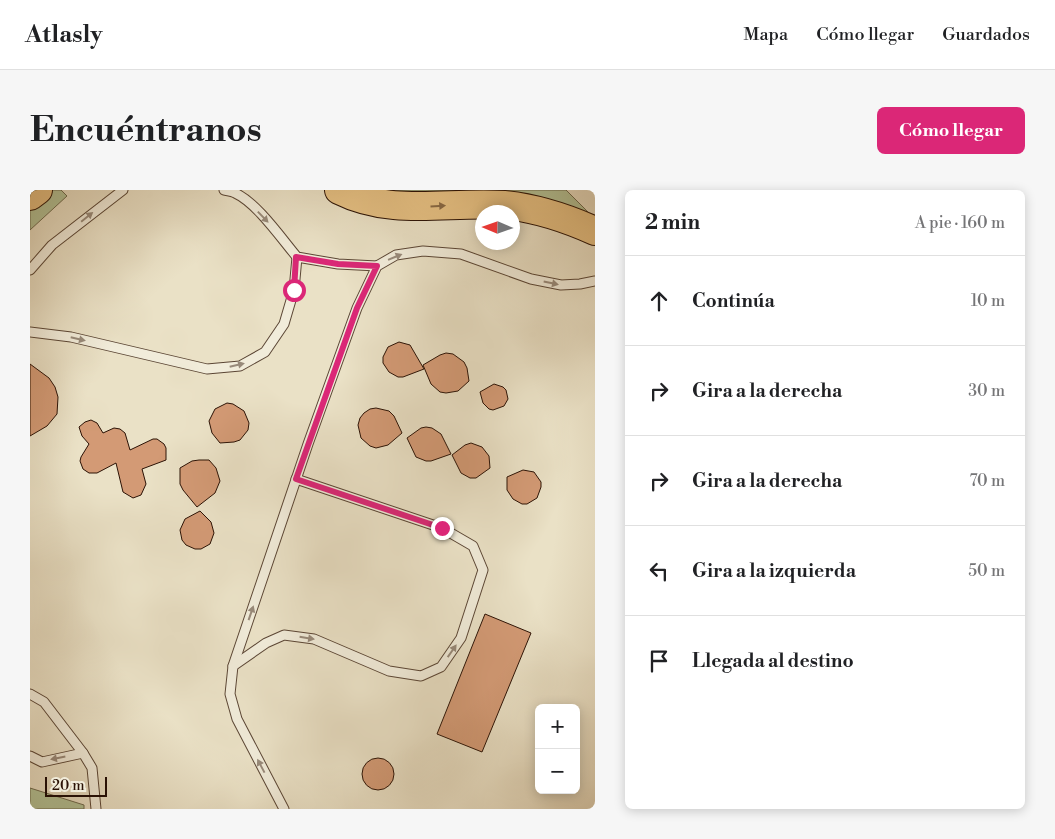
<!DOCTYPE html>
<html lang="es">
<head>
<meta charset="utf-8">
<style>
	:root { --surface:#fff; --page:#f6f6f6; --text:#202124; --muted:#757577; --line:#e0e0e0; --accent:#db2777 }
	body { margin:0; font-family:"Libre Bodoni",serif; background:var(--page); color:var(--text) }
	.controls { position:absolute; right:15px; bottom:15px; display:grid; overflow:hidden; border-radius:8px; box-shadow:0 2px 12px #0003 }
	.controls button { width:45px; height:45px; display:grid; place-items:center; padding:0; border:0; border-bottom:1px solid var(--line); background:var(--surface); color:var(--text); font:25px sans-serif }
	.compass { position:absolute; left:445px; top:15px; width:45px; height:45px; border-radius:50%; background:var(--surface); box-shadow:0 2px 12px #0003; rotate:272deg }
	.scale { position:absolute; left:15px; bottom:12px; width:62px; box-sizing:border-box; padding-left:5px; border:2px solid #2b1205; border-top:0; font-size:14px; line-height:18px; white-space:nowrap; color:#2b1205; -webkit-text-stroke:4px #f1ecda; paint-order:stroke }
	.stop { position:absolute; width:15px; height:15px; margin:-11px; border:4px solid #db2777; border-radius:50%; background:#fff }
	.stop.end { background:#db2777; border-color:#fff; box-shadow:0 1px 5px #0008 }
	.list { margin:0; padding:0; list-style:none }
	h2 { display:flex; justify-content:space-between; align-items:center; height:65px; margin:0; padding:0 20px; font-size:21px }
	h2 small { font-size:16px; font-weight:400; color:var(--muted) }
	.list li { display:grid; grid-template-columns:32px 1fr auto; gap:15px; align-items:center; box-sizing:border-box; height:90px; padding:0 20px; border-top:1px solid var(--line) }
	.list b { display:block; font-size:19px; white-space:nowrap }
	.list em { font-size:16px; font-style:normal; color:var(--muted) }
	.icon { flex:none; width:28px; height:28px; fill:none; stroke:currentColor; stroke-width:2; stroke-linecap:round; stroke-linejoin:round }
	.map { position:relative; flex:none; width:565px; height:619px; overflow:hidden; border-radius:8px }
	header { display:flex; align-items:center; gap:30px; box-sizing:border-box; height:70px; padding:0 25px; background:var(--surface); border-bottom:1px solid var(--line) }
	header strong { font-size:24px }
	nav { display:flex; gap:28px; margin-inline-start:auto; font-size:18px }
	.intro { display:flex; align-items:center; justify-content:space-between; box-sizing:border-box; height:120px; padding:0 30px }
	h1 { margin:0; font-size:35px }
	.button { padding:12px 22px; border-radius:8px; background:var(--accent); color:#fff; font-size:18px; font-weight:700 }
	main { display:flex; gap:30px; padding:0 30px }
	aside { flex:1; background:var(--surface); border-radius:8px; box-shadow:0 2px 12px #0003 }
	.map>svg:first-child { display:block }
	.green { fill:#b3c398; stroke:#6f6a4e }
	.building { fill:#d39a75; stroke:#2b1205 }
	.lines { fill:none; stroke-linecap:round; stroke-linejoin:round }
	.service-casing { stroke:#5b4635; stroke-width:11 }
	.trunk-casing { stroke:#2b1205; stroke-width:30 }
	.service { stroke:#f1ecda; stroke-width:9 }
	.trunk { stroke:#e5c083; stroke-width:28 }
	.oneway { fill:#886944 }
	.oneway2 { fill:#988a7a }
	.route { stroke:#db2777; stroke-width:6 }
</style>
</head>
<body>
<header>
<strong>Atlasly</strong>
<nav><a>Mapa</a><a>Cómo llegar</a><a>Guardados</a></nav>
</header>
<div class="intro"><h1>Encuéntranos</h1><a class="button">Cómo llegar</a></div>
<main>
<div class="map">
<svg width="565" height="619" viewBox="0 0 565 619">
	<rect width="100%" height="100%" fill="#eae1c6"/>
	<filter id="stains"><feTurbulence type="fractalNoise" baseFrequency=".004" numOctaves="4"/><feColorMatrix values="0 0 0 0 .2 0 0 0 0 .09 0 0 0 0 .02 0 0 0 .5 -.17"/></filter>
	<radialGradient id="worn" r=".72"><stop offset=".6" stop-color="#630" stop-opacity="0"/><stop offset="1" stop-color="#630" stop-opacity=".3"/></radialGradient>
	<!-- green -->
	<g class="green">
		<path d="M0 0H31L37 6 0 40Z"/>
		<path d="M340 0H536L565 29 436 8Z"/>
		<path d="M0 598 54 615V619H0Z"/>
	</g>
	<!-- building -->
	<g class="building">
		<path d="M369 152 380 155 394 179 373 187H368L359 182 353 173V167L358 157Z"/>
		<path d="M416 163 423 164 434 172 437 178 439 191 428 201 416 203 410 202 401 194 393 175 410 165Z"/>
		<path d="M0 174 19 188 25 197 28 207 27 224 17 236 0 246Z"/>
		<path d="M464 194 473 197 476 200 478 209 474 216 463 220 459 219 453 213 450 202Z"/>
		<path d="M197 213 203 214 214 221 219 233 218 240 210 250 204 252 190 253 182 243 179 231 185 219Z"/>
		<path d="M346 218 359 221 364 226 372 243 358 255 346 258 340 256 331 248 328 235 330 228 334 223 340 219Z"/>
		<path d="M61 230 67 233 73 243 84 238 90 239 95 243 100 260 123 249H127L134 254 136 258V270L112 279 116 294 111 305 103 308 93 302 86 273 67 283H59L53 279 50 271 51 267 59 254 52 246 49 237 55 232Z"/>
		<path d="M396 237 402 238 411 244 421 264 401 271H396L386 267 377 248 391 238Z"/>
		<path d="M441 253 452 257 459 266 460 278 446 288H440L431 283 422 265 435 255Z"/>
		<path d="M169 270H179L186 278 190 291 185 303 167 317 153 300 150 294V278L162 271Z"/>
		<path d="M493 280 504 282 511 292V297L507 308 497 314H492L483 309 477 300V287Z"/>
		<path d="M170 321 181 332 184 343 180 354 171 359H165L156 355 152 350 150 340 155 329Z"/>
		<path d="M455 424 501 443 452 562 407 544Z"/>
		<circle cx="348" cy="584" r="16"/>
	</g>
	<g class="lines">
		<defs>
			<g id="service">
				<path d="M194 0C197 1 202 1 205 3 227 13 251 48 267 67L308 74 347 76"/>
				<path d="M0 80 22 55 93 0"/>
				<path d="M0 142 41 147 177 179 210 176 235 162 254 134 264 100 267 67"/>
				<path d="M203 476 236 453 254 445 284 449 359 481 391 486 411 477 431 448 453 380 443 356 412 338 266 289"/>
				<path d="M0 504 14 512 53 563"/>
				<path d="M0 566 12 572 53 563 62 578 66 619"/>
				<path d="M254 619 207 529 200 504 203 476 278 254 327 118 347 76 366 65 393 61 431 64 501 89 531 95 550 94 565 91"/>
			</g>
			<g id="trunk">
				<path d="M309 0C363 27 417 11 474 15 506 18 536 28 565 41"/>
				<path d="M0 6 8 0"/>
			</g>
		</defs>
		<!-- service casing -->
		<use href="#service" class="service-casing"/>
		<!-- trunk casing -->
		<use href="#trunk" class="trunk-casing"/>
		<!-- service -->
		<use href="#service" class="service"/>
		<!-- trunk -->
		<use href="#trunk" class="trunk"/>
	</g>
	<!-- one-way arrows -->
	<defs><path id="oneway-solid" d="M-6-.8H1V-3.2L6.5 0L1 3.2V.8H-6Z" transform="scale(1.25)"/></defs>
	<use class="oneway" href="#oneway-solid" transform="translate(408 16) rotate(-4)"/>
	<g class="oneway2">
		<use href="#oneway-solid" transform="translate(57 27) rotate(-39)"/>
		<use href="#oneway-solid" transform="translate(233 27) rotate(46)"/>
		<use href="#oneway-solid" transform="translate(365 67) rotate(-22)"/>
		<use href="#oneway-solid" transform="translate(521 93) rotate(12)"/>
		<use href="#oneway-solid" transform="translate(48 149) rotate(13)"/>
		<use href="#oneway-solid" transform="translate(207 175) rotate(-13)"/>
		<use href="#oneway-solid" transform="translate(221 423) rotate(-71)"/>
		<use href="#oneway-solid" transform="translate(277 448) rotate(9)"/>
		<use href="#oneway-solid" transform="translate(422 461) rotate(-55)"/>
		<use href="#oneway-solid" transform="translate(28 568) rotate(169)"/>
		<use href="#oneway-solid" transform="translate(231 576) rotate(-118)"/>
	</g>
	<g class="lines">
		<!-- route -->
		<path class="route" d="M264 100 266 67 308 74 347 76 327 118 266 289 412 338"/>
	</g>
	<rect width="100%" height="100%" filter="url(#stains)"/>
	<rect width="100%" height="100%" fill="url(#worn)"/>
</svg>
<div class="controls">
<button>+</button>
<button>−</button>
</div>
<svg class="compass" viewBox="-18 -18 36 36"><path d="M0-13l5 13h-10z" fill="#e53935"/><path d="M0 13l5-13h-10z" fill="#757577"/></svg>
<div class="scale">20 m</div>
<div class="stop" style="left:264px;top:100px"></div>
<div class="stop end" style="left:412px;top:338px"></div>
</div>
<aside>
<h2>2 min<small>A pie · 160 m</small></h2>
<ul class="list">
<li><svg class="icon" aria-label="ahead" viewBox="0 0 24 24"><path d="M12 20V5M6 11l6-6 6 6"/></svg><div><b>Continúa</b></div><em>10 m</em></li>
<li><svg class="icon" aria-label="right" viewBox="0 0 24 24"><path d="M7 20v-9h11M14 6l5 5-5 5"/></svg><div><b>Gira a la derecha</b></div><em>30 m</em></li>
<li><svg class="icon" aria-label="right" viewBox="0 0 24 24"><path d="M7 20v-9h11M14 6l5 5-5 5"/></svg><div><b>Gira a la derecha</b></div><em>70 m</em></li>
<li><svg class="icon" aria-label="left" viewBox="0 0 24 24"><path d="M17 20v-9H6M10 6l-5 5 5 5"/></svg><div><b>Gira a la izquierda</b></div><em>50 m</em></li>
<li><svg class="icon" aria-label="arrive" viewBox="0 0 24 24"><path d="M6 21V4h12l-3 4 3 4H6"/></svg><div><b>Llegada al destino</b></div></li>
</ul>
</aside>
</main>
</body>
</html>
